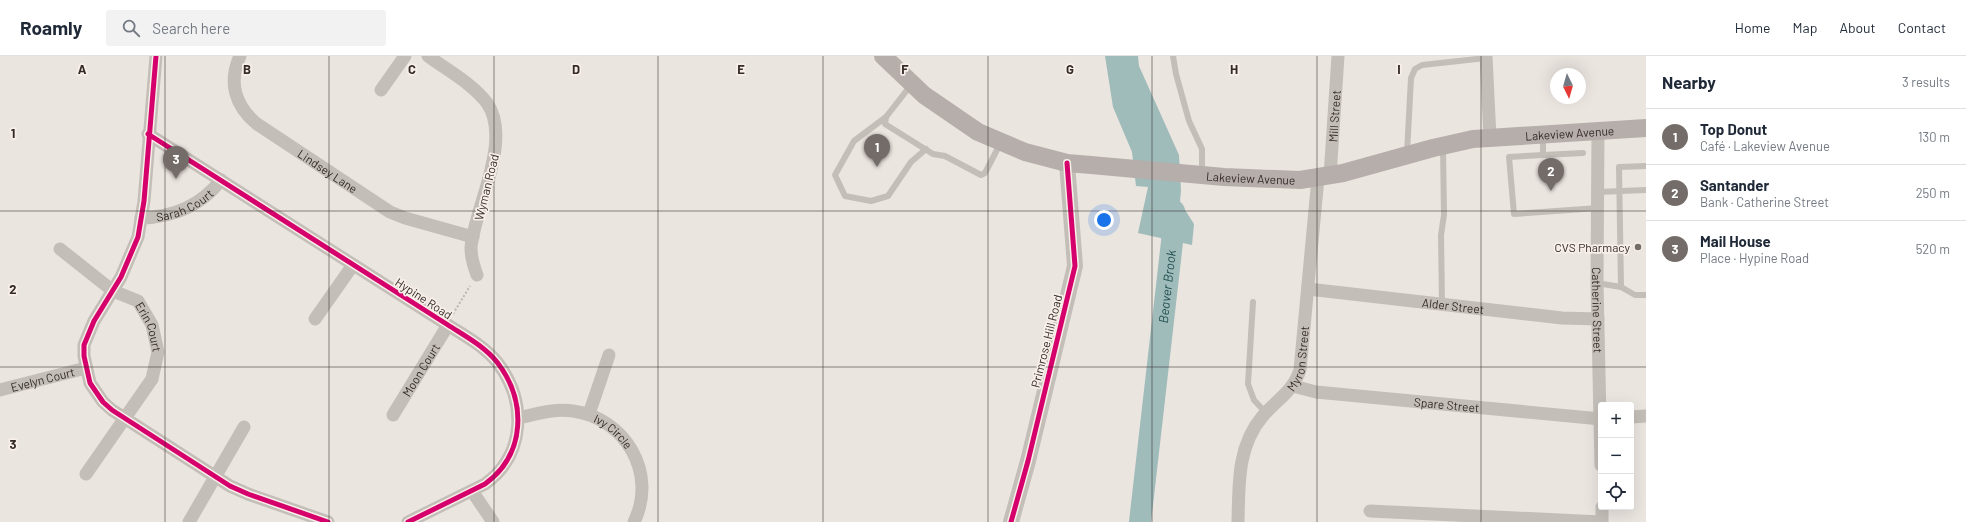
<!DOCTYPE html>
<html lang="en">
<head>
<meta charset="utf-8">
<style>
	:root { --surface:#fff; --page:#f2f2f3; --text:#1f2937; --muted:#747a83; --line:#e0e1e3; --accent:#746c68 }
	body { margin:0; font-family:Barlow,sans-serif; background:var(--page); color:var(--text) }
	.controls { position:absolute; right:12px; bottom:12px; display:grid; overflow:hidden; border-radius:4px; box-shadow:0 4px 16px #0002 }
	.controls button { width:36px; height:36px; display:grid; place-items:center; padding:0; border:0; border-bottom:1px solid var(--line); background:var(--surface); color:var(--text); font:20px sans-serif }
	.compass { position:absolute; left:1550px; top:12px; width:36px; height:36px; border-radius:50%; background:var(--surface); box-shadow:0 4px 16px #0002; rotate:175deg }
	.you { position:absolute; left:1104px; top:164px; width:14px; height:14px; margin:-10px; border:3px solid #fff; border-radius:50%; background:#1a73e8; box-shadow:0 0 0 6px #1a73e833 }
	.badge { display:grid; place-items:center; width:26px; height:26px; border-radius:50%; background:var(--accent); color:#fff; font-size:13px; font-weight:700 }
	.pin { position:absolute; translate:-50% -33px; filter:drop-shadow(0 1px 2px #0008) }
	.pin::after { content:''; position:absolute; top:21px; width:14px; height:12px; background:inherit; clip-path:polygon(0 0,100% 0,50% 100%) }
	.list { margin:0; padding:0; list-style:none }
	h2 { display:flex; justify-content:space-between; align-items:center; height:52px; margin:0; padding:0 16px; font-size:17px }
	h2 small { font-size:13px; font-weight:400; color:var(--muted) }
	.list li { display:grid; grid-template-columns:26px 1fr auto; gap:12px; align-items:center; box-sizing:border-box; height:56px; padding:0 16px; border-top:1px solid var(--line) }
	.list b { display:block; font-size:15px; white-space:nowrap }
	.list p { margin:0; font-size:13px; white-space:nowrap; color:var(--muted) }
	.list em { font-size:13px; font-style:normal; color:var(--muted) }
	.icon { flex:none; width:22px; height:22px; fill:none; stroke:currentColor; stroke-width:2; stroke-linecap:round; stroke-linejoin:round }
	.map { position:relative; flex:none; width:1646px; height:466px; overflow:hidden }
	header { display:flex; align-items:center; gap:24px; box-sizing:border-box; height:56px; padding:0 20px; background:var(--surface); border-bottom:1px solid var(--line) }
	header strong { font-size:19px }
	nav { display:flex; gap:22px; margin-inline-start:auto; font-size:14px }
	.search { width:280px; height:36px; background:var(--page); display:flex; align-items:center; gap:10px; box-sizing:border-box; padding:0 14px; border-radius:4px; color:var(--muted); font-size:15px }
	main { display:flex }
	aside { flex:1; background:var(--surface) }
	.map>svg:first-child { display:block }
	.water { fill:#9fbbba }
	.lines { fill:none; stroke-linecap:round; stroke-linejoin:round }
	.river { stroke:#9fbbba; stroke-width:22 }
	.path { stroke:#bdb6b2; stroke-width:2; stroke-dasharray:2 2; stroke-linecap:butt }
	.service { stroke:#c4beb9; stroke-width:6 }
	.minor { stroke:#c4beb9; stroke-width:13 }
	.tertiary { stroke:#c4beb9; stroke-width:16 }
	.secondary { stroke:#b5aeaa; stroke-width:18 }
	.cycleway-casing { stroke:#f7efe8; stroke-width:8 }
	.cycleway { stroke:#d6006c; stroke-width:5 }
	.grid { fill:none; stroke:#342b28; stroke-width:1; stroke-opacity:0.55 }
	.poi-dot { fill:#746c68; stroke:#f7efe8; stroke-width:1.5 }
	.labels { text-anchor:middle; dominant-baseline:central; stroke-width:3.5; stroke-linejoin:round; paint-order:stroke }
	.street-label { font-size:12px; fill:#342b28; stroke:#f7efe8 }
	.poi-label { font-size:12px; fill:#342b28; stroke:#f7efe8; text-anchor:end }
	.water-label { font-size:13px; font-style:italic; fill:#224f50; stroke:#f7efe8 }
	.grid-label { font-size:13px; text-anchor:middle; font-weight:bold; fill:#342b28; stroke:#f7efe8; stroke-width:3.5; stroke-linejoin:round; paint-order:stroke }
</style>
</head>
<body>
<header>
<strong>Roamly</strong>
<div class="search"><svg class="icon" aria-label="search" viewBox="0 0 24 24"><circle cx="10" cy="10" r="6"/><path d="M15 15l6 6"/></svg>Search here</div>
<nav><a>Home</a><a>Map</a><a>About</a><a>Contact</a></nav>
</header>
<main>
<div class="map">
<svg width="1646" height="466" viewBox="0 0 1646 466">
	<rect width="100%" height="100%" fill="#ebe5e0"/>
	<!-- water -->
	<path class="water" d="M1105 0H1138L1139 10 1179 99 1181 134 1180 146 1194 168 1192 189 1138 177 1148 131 1136 130 1132 96 1113 51Z"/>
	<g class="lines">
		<!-- river -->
		<path class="river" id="s1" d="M1140 466 1172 186 1174 155"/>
		<!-- path -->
		<path class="path" d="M453 258 470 230"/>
		<!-- service -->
		<g class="service">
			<path d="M1173 0 1176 18 1189 65 1202 93V117"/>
			<path d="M911 29 886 61 885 68 933 98 945 100 981 119 985 117 1000 88"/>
			<path d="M886 61 854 85 835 119 845 140 871 145 888 140 911 106 926 93"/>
			<path d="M1543 80V99L1583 97"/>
			<path d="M1407 97 1411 22 1415 13 1422 9 1486 2"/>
			<path d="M1543 99 1509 101 1514 158 1598 152"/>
			<path d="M1598 136 1646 134"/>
			<path d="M1597 227 1621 231 1635 239H1646"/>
			<path d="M1621 231 1619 111 1646 110"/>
			<path d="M1253 246 1248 328 1254 344 1266 357"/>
			<path d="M1442 248 1441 179 1444 159 1443 91"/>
		</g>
		<!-- minor -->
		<g class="minor">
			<path d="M156 0 144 145 138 181 121 221 94 265 84 289V300L90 327 103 346 112 354 230 430 248 438 328 466"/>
			<path id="s2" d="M240 0C228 26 235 50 257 68L390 156 405 162 473 181"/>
			<path d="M428 0C447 14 473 28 487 47 513 84 474 153 471 192 471 202 474 211 477 219"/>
			<path d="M1486 0 1490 82"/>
			<path d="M381 34 405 0"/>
			<path id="s3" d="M1598 75 1597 227 1601 409"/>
			<path d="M148 78 448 269C465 280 484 290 497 306 527 345 526 398 485 428L408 466"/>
			<path id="s4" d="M1330 120 1338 0"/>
			<path id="s5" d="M141 162C174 161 201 150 221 124"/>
			<path id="s6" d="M60 193 113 235 138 245 152 269 158 296 152 323 86 418"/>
			<path id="s7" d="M1308 233 1562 262 1598 263"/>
			<path d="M315 263 353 209"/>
			<path id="s8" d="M1293 330 1316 336 1601 363"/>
			<path id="s9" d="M0 334 86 312"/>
			<path d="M589 358 609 299"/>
			<path id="s10" d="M393 359 448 269"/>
			<path d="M1631 361 1646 360"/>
			<path id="s11" d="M519 362C536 358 555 352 573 355 625 362 658 417 634 466"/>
			<path d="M472 435 493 466"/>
			<path d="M1602 451V466"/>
			<path d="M1370 455 1601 466"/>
			<path d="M189 466 244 371"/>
			<path id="s12" d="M1238 466C1239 429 1237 391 1262 361 1276 344 1293 336 1300 314L1318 122"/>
		</g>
		<!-- tertiary -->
		<path class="tertiary" d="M1011 466 1028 405 1075 210 1067 107"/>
		<!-- secondary -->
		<path class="secondary" id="s13" d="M883 0 924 39 978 76 1025 96 1067 107 1091 109 1224 121 1300 124 1343 117 1433 92 1473 83 1646 72"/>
		<defs>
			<g id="cycleway">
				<path d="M156 0 144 145 138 181 121 221 94 265 84 289V300L90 327 103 346 112 354 230 430 248 438 328 466"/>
				<path d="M148 78 448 269C465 280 484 290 497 306 527 345 526 398 485 428L408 466"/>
				<path d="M1011 466 1028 405 1075 210 1067 107"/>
			</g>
		</defs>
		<!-- cycleway casing -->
		<use href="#cycleway" class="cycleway-casing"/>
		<!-- cycleway -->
		<use href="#cycleway" class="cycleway"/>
	</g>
	<!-- grid -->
	<path class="grid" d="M165 0V466M329 0V466M494 0V466M658 0V466M823 0V466M988 0V466M1152 0V466M1317 0V466M1481 0V466M0 155H1646M0 311H1646"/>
	<!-- markers -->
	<circle class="poi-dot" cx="1638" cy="191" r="4"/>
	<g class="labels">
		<!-- street labels -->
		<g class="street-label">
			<text stroke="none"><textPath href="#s4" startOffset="60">Mill Street</textPath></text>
			<text stroke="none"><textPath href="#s13" startOffset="725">Lakeview Avenue</textPath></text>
			<text stroke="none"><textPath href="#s2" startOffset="161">Lindsey Lane</textPath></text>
			<text stroke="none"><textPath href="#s13" startOffset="401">Lakeview Avenue</textPath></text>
			<text transform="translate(486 131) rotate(-76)">Wyman Road</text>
			<text stroke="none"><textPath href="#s5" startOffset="46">Sarah Court</textPath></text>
			<text transform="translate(424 242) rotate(33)">Hypine Road</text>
			<text stroke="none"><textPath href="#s7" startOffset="146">Alder Street</textPath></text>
			<text stroke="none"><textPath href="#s3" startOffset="179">Catherine Street</textPath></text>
			<text stroke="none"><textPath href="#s6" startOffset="123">Erin Court</textPath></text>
			<text transform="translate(1046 285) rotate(-76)">Primrose Hill Road</text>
			<text stroke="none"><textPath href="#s12" startOffset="182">Myron Street</textPath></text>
			<text stroke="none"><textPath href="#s10" startOffset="53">Moon Court</textPath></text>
			<text stroke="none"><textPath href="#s9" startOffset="44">Evelyn Court</textPath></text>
			<text stroke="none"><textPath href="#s8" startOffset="155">Spare Street</textPath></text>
			<text stroke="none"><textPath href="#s11" startOffset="101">Ivy Circle</textPath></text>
		</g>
		<!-- poi labels -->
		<g class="poi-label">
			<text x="1630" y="191">CVS Pharmacy</text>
		</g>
		<!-- water labels -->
		<g class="water-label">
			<text stroke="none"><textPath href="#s1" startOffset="237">Beaver Brook</textPath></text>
		</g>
	</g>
	<g class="grid-label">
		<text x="82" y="18">A</text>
		<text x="247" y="18">B</text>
		<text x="412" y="18">C</text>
		<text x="576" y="18">D</text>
		<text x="741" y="18">E</text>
		<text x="905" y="18">F</text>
		<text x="1070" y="18">G</text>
		<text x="1234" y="18">H</text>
		<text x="1399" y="18">I</text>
		<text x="13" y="82">1</text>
		<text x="13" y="238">2</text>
		<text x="13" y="393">3</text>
	</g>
</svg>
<div class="controls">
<button>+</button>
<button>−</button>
<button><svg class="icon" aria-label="locate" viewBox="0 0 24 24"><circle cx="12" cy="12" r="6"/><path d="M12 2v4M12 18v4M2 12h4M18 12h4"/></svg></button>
</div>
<svg class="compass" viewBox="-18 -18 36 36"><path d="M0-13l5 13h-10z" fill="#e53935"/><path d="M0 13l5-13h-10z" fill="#747a83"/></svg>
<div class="you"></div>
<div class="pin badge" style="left:877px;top:111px">1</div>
<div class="pin badge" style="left:1551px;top:135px">2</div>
<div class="pin badge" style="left:176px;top:123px">3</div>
</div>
<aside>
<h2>Nearby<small>3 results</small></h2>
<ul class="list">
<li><span class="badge">1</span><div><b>Top Donut</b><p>Café · Lakeview Avenue</p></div><em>130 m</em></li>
<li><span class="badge">2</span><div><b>Santander</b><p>Bank · Catherine Street</p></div><em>250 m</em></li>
<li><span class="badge">3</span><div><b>Mail House</b><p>Place · Hypine Road</p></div><em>520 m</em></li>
</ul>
</aside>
</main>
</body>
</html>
